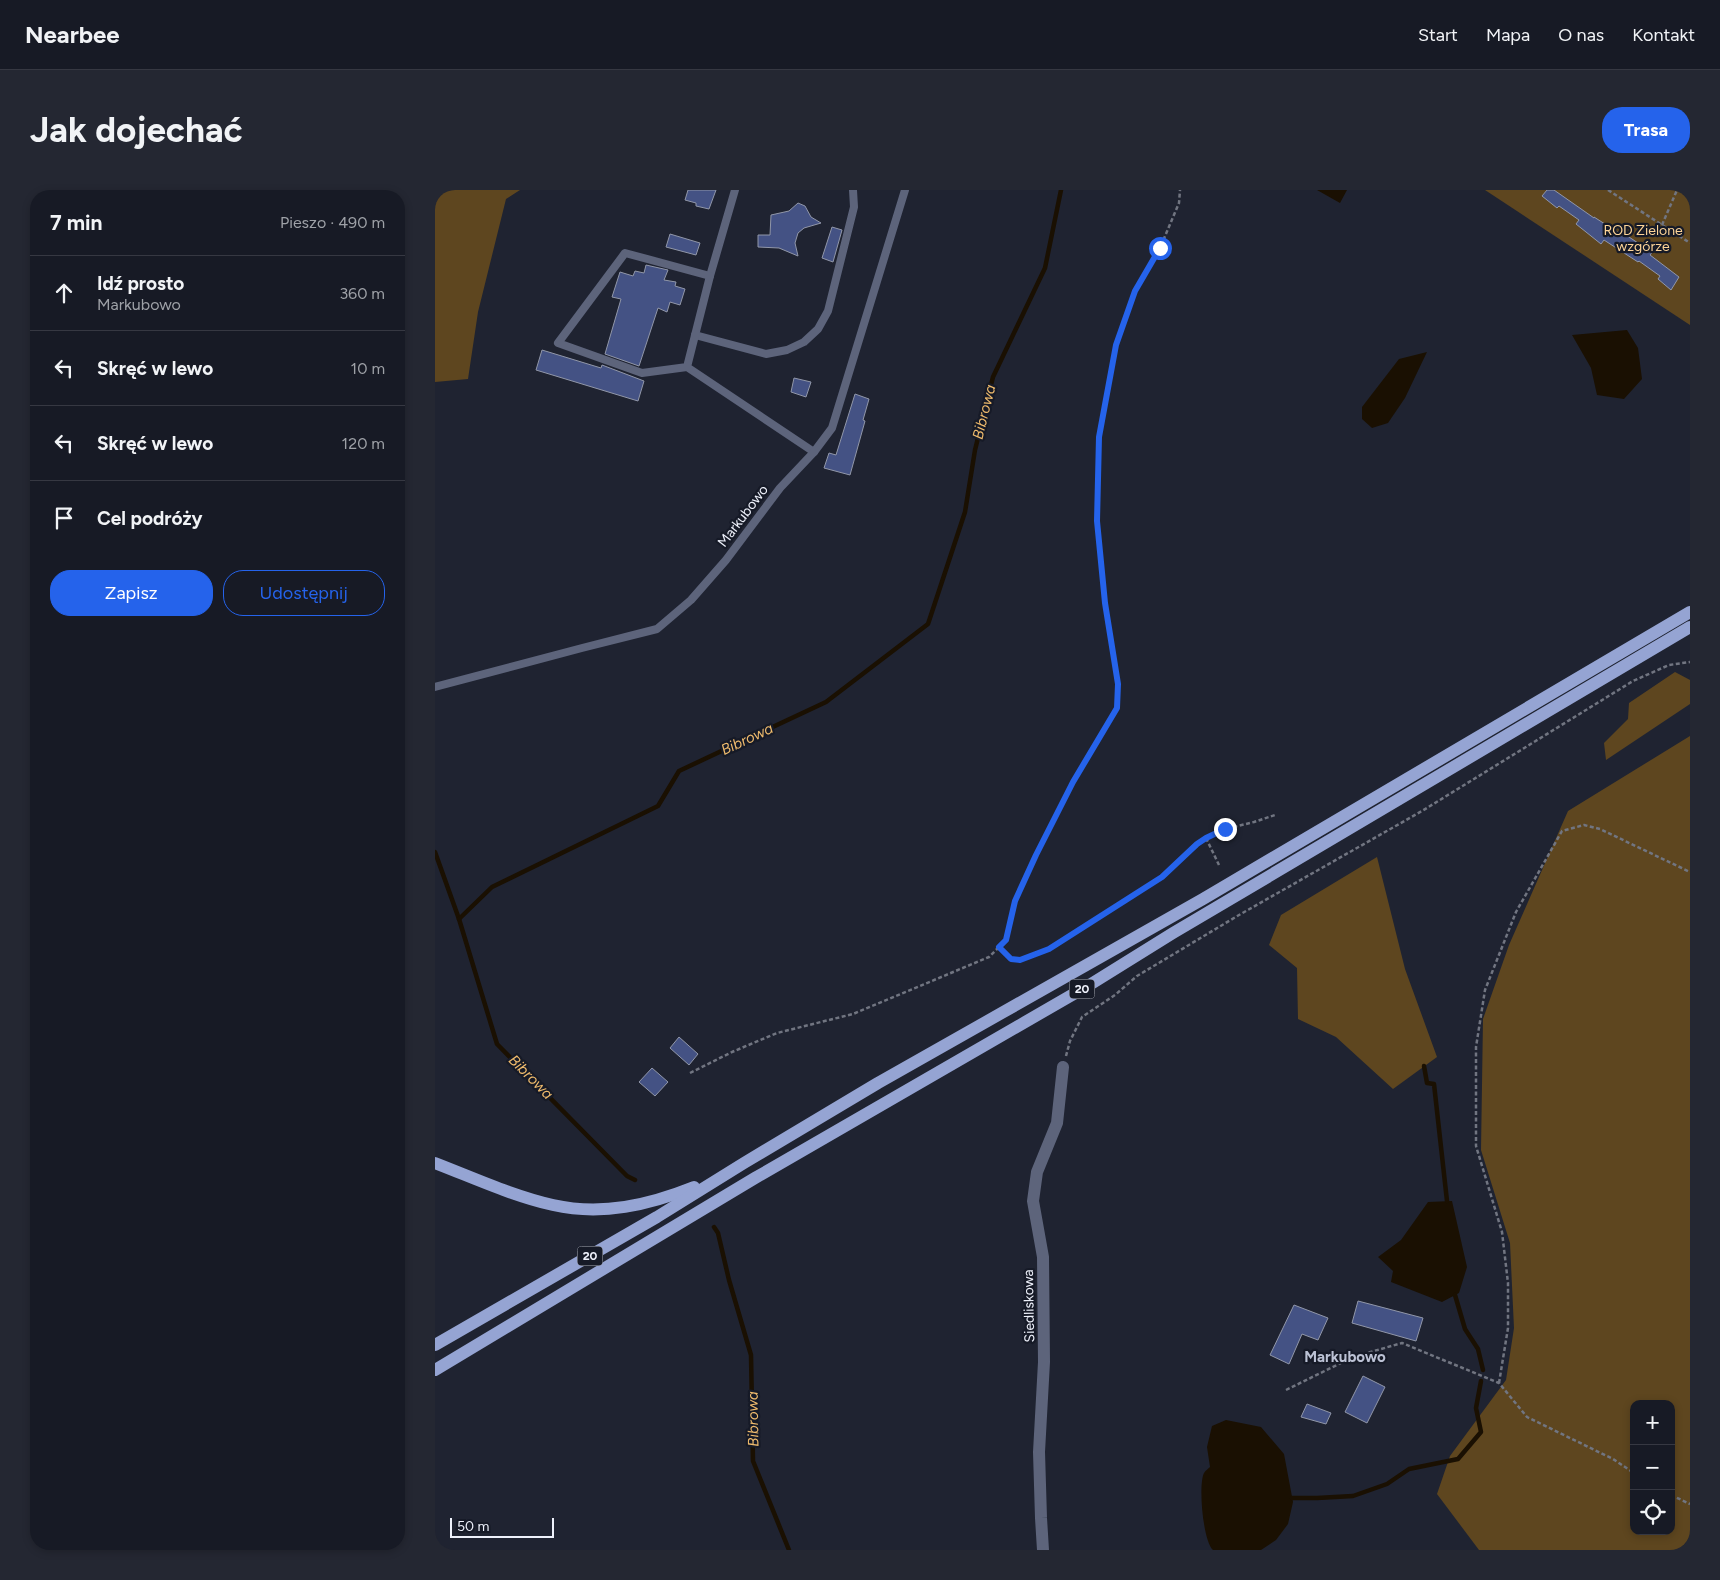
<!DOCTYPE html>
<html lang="pl">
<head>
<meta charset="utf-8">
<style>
	:root { --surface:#171a25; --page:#242732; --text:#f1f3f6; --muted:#9ea1a7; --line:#363842; --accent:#2563eb }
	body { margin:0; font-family:Figtree,sans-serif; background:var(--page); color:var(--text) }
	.controls { position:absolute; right:15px; bottom:15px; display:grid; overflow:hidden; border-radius:10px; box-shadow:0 2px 8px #0003 }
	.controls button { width:45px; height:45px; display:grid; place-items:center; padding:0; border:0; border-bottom:1px solid var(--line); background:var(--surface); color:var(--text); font:25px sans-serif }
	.scale { position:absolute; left:15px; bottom:12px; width:104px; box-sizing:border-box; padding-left:5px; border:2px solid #eef1fb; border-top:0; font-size:14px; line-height:18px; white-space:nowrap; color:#eef1fb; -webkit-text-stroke:4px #161a27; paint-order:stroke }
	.stop { position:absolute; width:15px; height:15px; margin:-11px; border:4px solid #2563eb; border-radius:50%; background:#fff }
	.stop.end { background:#2563eb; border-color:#fff; box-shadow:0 1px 5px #0008 }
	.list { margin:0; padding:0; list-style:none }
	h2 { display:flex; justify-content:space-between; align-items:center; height:65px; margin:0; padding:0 20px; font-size:21px }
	h2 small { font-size:16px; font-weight:400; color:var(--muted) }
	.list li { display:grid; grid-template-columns:32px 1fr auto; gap:15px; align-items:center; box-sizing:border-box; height:75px; padding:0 20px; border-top:1px solid var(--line) }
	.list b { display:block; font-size:19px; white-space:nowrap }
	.list p { margin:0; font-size:16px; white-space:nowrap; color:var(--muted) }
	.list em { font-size:16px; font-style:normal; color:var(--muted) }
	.actions { display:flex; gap:10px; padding:15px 20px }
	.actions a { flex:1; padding:11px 0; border:1px solid var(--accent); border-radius:20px; text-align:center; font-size:18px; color:var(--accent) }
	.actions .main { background:var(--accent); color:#fff }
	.icon { flex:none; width:28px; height:28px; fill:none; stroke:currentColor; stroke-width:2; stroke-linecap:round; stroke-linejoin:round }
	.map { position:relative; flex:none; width:1255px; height:1360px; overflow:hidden; border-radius:20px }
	header { display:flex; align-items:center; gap:30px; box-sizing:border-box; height:70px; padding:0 25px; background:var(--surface); border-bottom:1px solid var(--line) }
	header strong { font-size:24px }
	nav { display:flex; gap:28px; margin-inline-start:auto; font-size:18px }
	.intro { display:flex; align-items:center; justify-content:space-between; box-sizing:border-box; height:120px; padding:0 30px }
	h1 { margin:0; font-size:35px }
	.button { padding:12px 22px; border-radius:20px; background:var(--accent); color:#fff; font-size:18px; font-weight:700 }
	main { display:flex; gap:30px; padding:0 30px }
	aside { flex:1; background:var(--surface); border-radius:20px; box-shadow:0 2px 8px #0003 }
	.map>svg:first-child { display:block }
	.green { fill:#5e461f; fill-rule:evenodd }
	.water { fill:#1a1002 }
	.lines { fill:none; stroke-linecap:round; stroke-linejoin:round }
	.stream { stroke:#1a1002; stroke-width:4.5 }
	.building { fill:#445284; stroke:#9197a9 }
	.path { stroke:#717581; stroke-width:2.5; stroke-dasharray:4 2.5; stroke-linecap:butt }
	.lane { stroke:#5d647b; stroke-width:8 }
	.street { stroke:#5d647b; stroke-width:12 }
	.primary { stroke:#95a4d3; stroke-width:12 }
	.route { stroke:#2563eb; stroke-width:6 }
	.labels { text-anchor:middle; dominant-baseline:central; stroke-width:4.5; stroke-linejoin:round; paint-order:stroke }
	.shield { fill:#161a27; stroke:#adb0bb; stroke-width:1 }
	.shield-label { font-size:12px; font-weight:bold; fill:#eef1fb }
	.park-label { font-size:14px; fill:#fed598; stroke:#161a27 }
	.street-label { font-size:14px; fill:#eef1fb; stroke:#161a27 }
	.water-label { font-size:15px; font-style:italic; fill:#efbb6d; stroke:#161a27 }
	.neighbourhood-label { font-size:15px; font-weight:bold; fill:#bcc2d5; stroke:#161a27 }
</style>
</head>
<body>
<header>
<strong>Nearbee</strong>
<nav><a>Start</a><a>Mapa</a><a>O nas</a><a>Kontakt</a></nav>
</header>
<div class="intro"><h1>Jak dojechać</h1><a class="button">Trasa</a></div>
<main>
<aside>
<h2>7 min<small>Pieszo · 490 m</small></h2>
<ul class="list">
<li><svg class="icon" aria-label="ahead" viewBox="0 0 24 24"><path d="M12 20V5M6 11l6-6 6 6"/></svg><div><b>Idź prosto</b><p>Markubowo</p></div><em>360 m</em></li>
<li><svg class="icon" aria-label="left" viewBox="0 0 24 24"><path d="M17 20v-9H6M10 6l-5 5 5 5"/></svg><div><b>Skręć w lewo</b></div><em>10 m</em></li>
<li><svg class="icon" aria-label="left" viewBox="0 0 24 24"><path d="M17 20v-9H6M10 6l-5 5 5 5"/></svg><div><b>Skręć w lewo</b></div><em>120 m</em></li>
<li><svg class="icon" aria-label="arrive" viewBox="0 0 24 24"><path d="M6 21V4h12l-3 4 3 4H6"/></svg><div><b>Cel podróży</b></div></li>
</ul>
<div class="actions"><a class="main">Zapisz</a><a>Udostępnij</a></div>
</aside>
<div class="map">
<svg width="1255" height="1360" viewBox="0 0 1255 1360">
	<rect width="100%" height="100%" fill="#1f2331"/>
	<!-- green -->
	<g class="green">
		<path d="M0 0H85L71 9 43 122 33 189 0 192Z"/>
		<path d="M1050 0H1255V135Z"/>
		<path d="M1240 482 1255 490V514L1171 570 1169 553 1193 529 1194 513Z"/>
		<path d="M1255 546V1360H1044L1002 1304 1015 1266 1071 1190 1079 1138 1075 1053 1046 960 1048 829 1074 755 1133 621ZM1199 1214H1236V1341H1199Z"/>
		<path d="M942 667 970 779 1002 867 958 899 901 847 863 829 862 778 834 755 846 725Z"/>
	</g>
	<!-- water -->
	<g class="water">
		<path d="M882 0H912L905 13Z"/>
		<path d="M1192 140 1203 158 1207 189 1189 209 1162 205 1156 178 1137 145Z"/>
		<path d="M992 162 970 208 953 233 937 238 927 229V217L964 169Z"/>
		<path d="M1017 1011 1032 1077 1024 1103 1007 1112 956 1092 958 1081 943 1067 966 1050 993 1012Z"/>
		<path d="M791 1230 826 1237 849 1264 858 1312 853 1334 841 1350 826 1360H778C768 1351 763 1295 769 1283 771 1280 773 1279 775 1277L772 1257 777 1236Z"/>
	</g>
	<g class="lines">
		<!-- stream -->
		<g class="stream">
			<path d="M0 662 24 729 62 854 192 986 200 990"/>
			<path d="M24 729 57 697 223 616 244 581 391 512 493 434 530 322 540 260 558 187 610 78 626 0"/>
			<path d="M989 876 992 893 999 894 1012 1011"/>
			<path d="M279 1037 283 1043 294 1090 316 1165 318 1271 354 1360"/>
			<path d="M1020 1105 1030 1139 1043 1159 1048 1180"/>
			<path d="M857 1308H882L918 1306 952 1294 974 1279 1023 1269 1046 1242 1041 1218 1046 1191"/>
		</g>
	</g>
	<!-- building -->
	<g class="building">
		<path d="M253 0H281L274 19 261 16V13L250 10Z"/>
		<path d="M1112 0H1119L1159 28V27L1184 43 1185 41 1206 55 1209 52 1220 59 1215 65 1244 87 1236 100 1223 89 1225 86 1204 71 1203 72 1169 50 1166 54 1141 34 1144 30 1124 16 1122 18 1107 6Z"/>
		<path d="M363 13 370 16 376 27 386 33 369 38 363 43 360 53 363 66 344 58 323 57V45H335L336 25 354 21Z"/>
		<path d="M397 37 407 40 398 72 387 68Z"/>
		<path d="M235 44 265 53 261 65 231 57Z"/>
		<path d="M211 75 233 80 229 90 241 92 240 96 250 99 245 115 235 112 232 122 223 118 204 176 170 164 186 109 177 107 185 82 198 86 200 81 209 83Z"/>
		<path d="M107 160 166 178 167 175 209 191 203 211 101 180Z"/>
		<path d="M359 188 376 192 371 207 356 202Z"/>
		<path d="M420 204 434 209 428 230 430 231 415 285 389 278 394 263 401 265Z"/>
		<path d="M244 847 263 864 254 875 235 858Z"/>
		<path d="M217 878 233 892 220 906 204 892Z"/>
		<path d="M923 1111 988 1128 981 1151 917 1133Z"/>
		<path d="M859 1115 893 1128 883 1150 867 1144 854 1174 835 1165Z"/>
		<path d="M928 1186 950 1197 932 1233 910 1222Z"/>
		<path d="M872 1214 896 1223 891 1234 866 1227Z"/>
	</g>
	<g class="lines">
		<!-- path -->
		<g class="path">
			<path d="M1173 0 1255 53"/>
			<path d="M1227 35 1242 0"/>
			<path d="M771 648 784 675"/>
			<path d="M564 757 576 769 585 770 614 759 727 687 771 648 790 639 819 632 840 625"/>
			<path d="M631 866 635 851 647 827 680 805 702 786 804 725 987 621 1198 491 1234 475 1255 472"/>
			<path d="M255 883 297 862 342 843 418 824 554 767 571 750 580 711 601 665 638 592 681 518 683 494 670 413 662 331 664 247 681 155 700 101 725 58 744 13 745 0"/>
			<path d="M1064 1193 1073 1138V1093L1067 1042 1041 956V857L1050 800 1081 722 1127 641 1149 635 1165 639 1255 682"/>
			<path d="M851 1200 918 1167 967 1153 1064 1193 1092 1227 1178 1269 1199 1283"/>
			<path d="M1236 1305 1255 1314"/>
		</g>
		<!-- lane -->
		<g class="lane">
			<path d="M275 86 300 0"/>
			<path d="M260 145 331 164 352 160 369 152 383 139 393 121 419 17 418 0"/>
			<path d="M252 177 275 86 190 63 123 153 207 183 252 177 379 262"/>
			<path d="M0 497 147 458 222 439 256 410 291 370 345 298 379 262 397 238 470 0"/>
		</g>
		<!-- street -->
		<path class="street" d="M608 1360 606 1328 604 1262 609 1172 608 1067 598 1011 602 982 622 933 628 877"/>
		<!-- primary -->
		<g class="primary">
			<path d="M0 973C39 988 78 1006 118 1015 167 1026 214 1015 259 997"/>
			<path d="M0 1155 222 1027 309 973 443 893 768 709 1255 422"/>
			<path d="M0 1180 320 988 656 794 738 743 1255 437"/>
		</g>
	</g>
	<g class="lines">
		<!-- route -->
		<path class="route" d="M725 58 700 101 681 155 664 247 662 331 670 413 683 494 682 518 638 592 601 665 580 711 571 750 564 757 576 769 585 770 614 759 727 687 762 654 771 648 790 639"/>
	</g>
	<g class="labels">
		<!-- shield labels -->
		<g class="shield">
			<rect x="634.5" y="789.5" width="25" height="19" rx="4"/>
			<rect x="142.5" y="1056.5" width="25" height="19" rx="4"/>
		</g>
		<g class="shield-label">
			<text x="647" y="799">20</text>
			<text x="155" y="1066">20</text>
		</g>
		<!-- park labels -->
		<g class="park-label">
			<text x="1208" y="40">ROD Zielone<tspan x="1208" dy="16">wzgórze</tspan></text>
		</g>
		<!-- street labels -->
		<g class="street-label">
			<text transform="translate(308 326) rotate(-53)">Markubowo</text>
			<text transform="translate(594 1116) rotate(-91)">Siedliskowa</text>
		</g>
		<!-- water labels -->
		<g class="water-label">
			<text transform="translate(549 222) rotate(-76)">Bibrowa</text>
			<text transform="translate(312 549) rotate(-25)">Bibrowa</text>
			<text transform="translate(96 887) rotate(45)">Bibrowa</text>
			<text transform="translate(318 1229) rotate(-91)">Bibrowa</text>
		</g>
		<!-- neighbourhood labels -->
		<g class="neighbourhood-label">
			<text x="910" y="1167">Markubowo</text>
		</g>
	</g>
</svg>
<div class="controls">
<button>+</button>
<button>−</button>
<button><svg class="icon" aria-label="locate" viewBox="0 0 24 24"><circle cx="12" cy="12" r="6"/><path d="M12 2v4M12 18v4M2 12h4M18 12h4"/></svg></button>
</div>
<div class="scale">50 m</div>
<div class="stop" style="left:725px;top:58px"></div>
<div class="stop end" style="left:790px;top:639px"></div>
</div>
</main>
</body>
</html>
